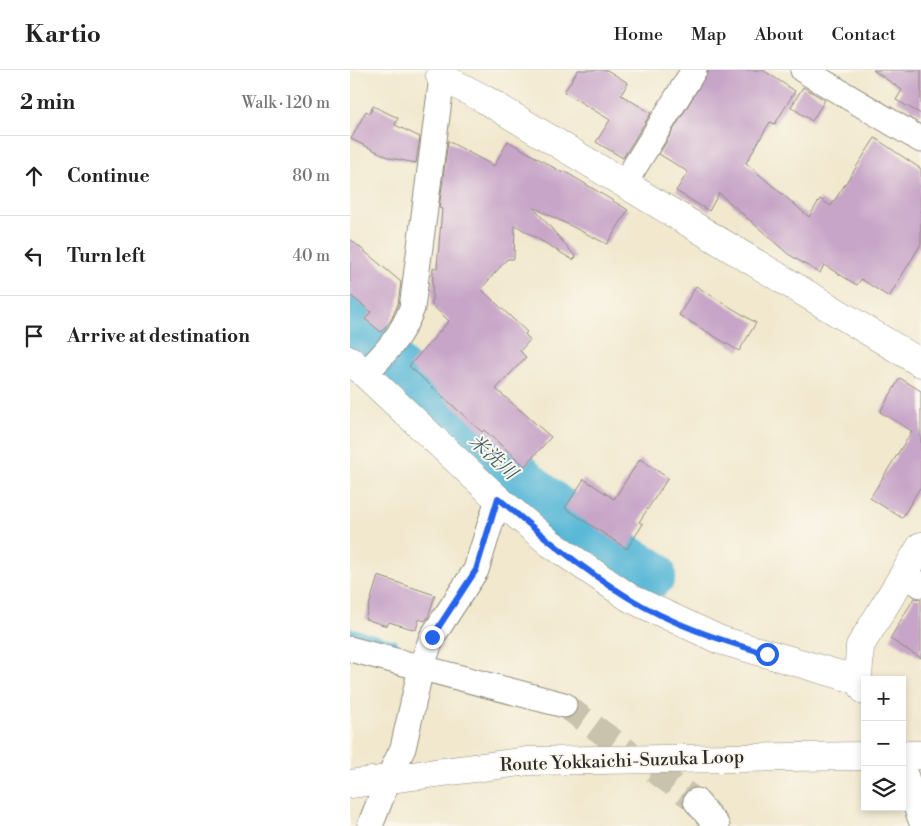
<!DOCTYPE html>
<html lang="en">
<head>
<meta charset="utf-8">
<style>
	:root { --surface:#fff; --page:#f6f6f6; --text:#222; --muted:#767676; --line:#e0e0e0 }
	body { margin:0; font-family:"Libre Bodoni","Noto Serif JP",serif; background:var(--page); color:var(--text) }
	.controls { position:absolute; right:15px; bottom:15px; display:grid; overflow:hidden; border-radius:0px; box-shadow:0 2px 8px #0003 }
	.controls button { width:45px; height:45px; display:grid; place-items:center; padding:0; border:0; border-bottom:1px solid var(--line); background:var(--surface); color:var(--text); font:25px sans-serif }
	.stop { position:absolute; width:15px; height:15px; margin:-11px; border:4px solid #2563eb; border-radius:50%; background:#fff }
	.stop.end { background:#2563eb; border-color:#fff; box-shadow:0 1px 5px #0008 }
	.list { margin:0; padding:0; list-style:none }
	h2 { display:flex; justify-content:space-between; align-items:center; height:65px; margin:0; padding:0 20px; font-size:21px }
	h2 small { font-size:16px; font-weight:400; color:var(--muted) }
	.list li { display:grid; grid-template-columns:32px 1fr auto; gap:15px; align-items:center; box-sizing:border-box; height:80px; padding:0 20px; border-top:1px solid var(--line) }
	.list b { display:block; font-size:19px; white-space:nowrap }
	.list em { font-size:16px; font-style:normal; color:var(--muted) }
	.icon { flex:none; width:28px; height:28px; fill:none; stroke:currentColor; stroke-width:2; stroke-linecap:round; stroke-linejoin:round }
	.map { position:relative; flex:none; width:571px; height:756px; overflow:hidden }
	header { display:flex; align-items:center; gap:30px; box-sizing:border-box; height:70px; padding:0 25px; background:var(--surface); border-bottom:1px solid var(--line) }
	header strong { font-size:24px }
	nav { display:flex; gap:28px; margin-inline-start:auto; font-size:18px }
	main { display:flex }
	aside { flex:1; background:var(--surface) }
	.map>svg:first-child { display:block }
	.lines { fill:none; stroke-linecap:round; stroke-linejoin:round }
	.stream { stroke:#59b8d7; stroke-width:9 }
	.river { stroke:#59b8d7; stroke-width:50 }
	.building { fill:#c7a5c8 }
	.minor-tunnel { stroke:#c9c2ad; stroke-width:25; stroke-dasharray:25 12; stroke-linecap:butt }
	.minor-casing { stroke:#8e8a7c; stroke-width:27 }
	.tertiary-casing { stroke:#8e8a7c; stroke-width:29 }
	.primary-casing { stroke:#8e8a7c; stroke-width:29 }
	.minor { stroke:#fff; stroke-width:25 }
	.tertiary { stroke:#fff; stroke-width:28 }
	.primary { stroke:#fff; stroke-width:28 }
	.route { stroke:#2563eb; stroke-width:6 }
	.labels { text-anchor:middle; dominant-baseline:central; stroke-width:4; stroke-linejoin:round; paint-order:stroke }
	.street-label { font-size:18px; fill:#2b2b2b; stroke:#fbf7ec }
	.water-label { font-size:19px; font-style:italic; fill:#3b5c67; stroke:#fbf7ec }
</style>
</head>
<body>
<header>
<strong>Kartio</strong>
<nav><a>Home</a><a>Map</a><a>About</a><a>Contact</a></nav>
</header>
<main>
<aside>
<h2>2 min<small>Walk · 120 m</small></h2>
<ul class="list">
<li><svg class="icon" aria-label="ahead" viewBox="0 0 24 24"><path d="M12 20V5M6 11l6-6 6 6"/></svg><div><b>Continue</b></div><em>80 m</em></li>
<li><svg class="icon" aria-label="left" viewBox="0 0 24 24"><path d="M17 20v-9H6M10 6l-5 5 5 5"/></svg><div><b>Turn left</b></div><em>40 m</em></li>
<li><svg class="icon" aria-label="arrive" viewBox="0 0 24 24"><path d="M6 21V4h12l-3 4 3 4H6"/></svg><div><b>Arrive at destination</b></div></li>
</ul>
</aside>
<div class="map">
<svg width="571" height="756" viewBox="0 0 571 756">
	<rect width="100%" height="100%" fill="#fbf7ec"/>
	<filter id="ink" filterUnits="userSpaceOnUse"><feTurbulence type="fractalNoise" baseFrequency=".02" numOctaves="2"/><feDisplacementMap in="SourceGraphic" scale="10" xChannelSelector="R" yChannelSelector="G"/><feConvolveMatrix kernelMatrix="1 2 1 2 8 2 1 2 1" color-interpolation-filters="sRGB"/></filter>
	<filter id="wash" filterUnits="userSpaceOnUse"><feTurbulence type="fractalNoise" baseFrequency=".0096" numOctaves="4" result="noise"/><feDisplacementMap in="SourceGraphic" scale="20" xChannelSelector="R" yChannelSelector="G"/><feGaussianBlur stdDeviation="1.12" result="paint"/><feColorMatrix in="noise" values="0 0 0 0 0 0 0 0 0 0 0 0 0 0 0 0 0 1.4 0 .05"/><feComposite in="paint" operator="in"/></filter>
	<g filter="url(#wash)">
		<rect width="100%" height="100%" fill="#f1e8ce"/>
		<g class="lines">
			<!-- stream -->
			<path class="stream" d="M0 562 43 574"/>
			<!-- river -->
			<path class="river" d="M0 251 46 300 186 424 249 474 301 504"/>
		</g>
		<g id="blocks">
			<!-- building -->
			<g class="building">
				<path d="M228 0H257L278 13 271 25 301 43 273 88 246 72 260 50 214 22Z"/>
				<path d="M359 0H413L445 21 425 54 420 52 396 93 459 147 470 129 481 136 525 68 571 99V174L539 227 511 209 507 215 474 195 470 203 438 184 369 123 359 141 326 121 338 102 309 84Z"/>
				<path d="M523 0H571V44L546 30 552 20Z"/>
				<path d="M453 17 475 30 462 51 441 37Z"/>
				<path d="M23 36 48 48 45 55 70 67 66 93 40 88 1 69 16 41 20 43Z"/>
				<path d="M98 71 144 96 158 71 213 103 214 101 278 140 257 174 183 137 226 187 223 190 165 155 164 189H157L131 219 177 262 175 264 180 270 170 281 176 287 146 319 201 367 175 396 134 360 132 362 59 296 99 251 82 235 83 198H87L92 139 89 138Z"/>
				<path d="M0 169 51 212 48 234 41 250 31 262 15 249 21 242 0 225Z"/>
				<path d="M346 216 406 253 389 281 329 245Z"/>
				<path d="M550 308 571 321V416L552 448 520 428 562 361 530 342Z"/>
				<path d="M290 389 318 408 289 452 293 454 277 479 215 438 234 409 264 429Z"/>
				<path d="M28 506 85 525 79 545 75 551 69 549 66 560 39 552 37 556 15 549Z"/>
				<path d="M564 528 571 529V588L540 569Z"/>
			</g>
		</g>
	</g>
	<g filter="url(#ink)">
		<use href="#blocks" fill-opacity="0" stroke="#8e8a7c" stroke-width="1"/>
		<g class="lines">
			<!-- minor-tunnel -->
			<path class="minor-tunnel" d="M214 635 346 731"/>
			<defs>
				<g id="minor">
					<path d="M453 0 571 70"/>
					<path d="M274 114 344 0"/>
					<path d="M14 304C35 284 52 265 62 238L93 0"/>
					<path d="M553 504 571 515"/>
					<path d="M0 579 214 635"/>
					<path d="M552 696 571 750"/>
					<path d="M346 731 367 756"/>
					<path d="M20 756 39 707 53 678 71 598 82 567 126 500 148 429"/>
				</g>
				<g id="tertiary">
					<path d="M90 6 134 29 571 293"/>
					<path d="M508 610 510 576 571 476"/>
				</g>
				<g id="primary">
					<path d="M0 290 148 429 200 473 280 528 370 570 508 610 515 621"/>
					<path d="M552 685H571"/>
					<path d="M0 714 178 691 515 686"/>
				</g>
			</defs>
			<!-- minor casing -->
			<use href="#minor" class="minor-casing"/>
			<!-- tertiary casing -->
			<use href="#tertiary" class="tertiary-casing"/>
			<!-- primary casing -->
			<use href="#primary" class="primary-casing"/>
			<!-- minor -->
			<use href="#minor" class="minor"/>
			<!-- tertiary -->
			<use href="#tertiary" class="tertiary"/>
			<!-- primary -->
			<use href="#primary" class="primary"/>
		</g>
	</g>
	<g class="lines" filter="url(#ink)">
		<!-- route -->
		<path class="route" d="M82 567 126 500 148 428C190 464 232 499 279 528 321 554 370 570 417 584"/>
	</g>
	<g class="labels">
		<!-- street labels -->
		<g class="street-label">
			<text transform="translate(272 691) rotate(-2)">Route Yokkaichi-Suzuka Loop</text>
		</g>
		<!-- water labels -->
		<g class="water-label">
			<text transform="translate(143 387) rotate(42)">米洗川</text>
		</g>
	</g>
</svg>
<div class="controls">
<button>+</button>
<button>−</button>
<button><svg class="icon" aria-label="layers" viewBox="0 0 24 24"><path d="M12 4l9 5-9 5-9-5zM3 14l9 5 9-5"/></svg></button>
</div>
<div class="stop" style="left:417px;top:584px"></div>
<div class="stop end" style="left:82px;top:567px"></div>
</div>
</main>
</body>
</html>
